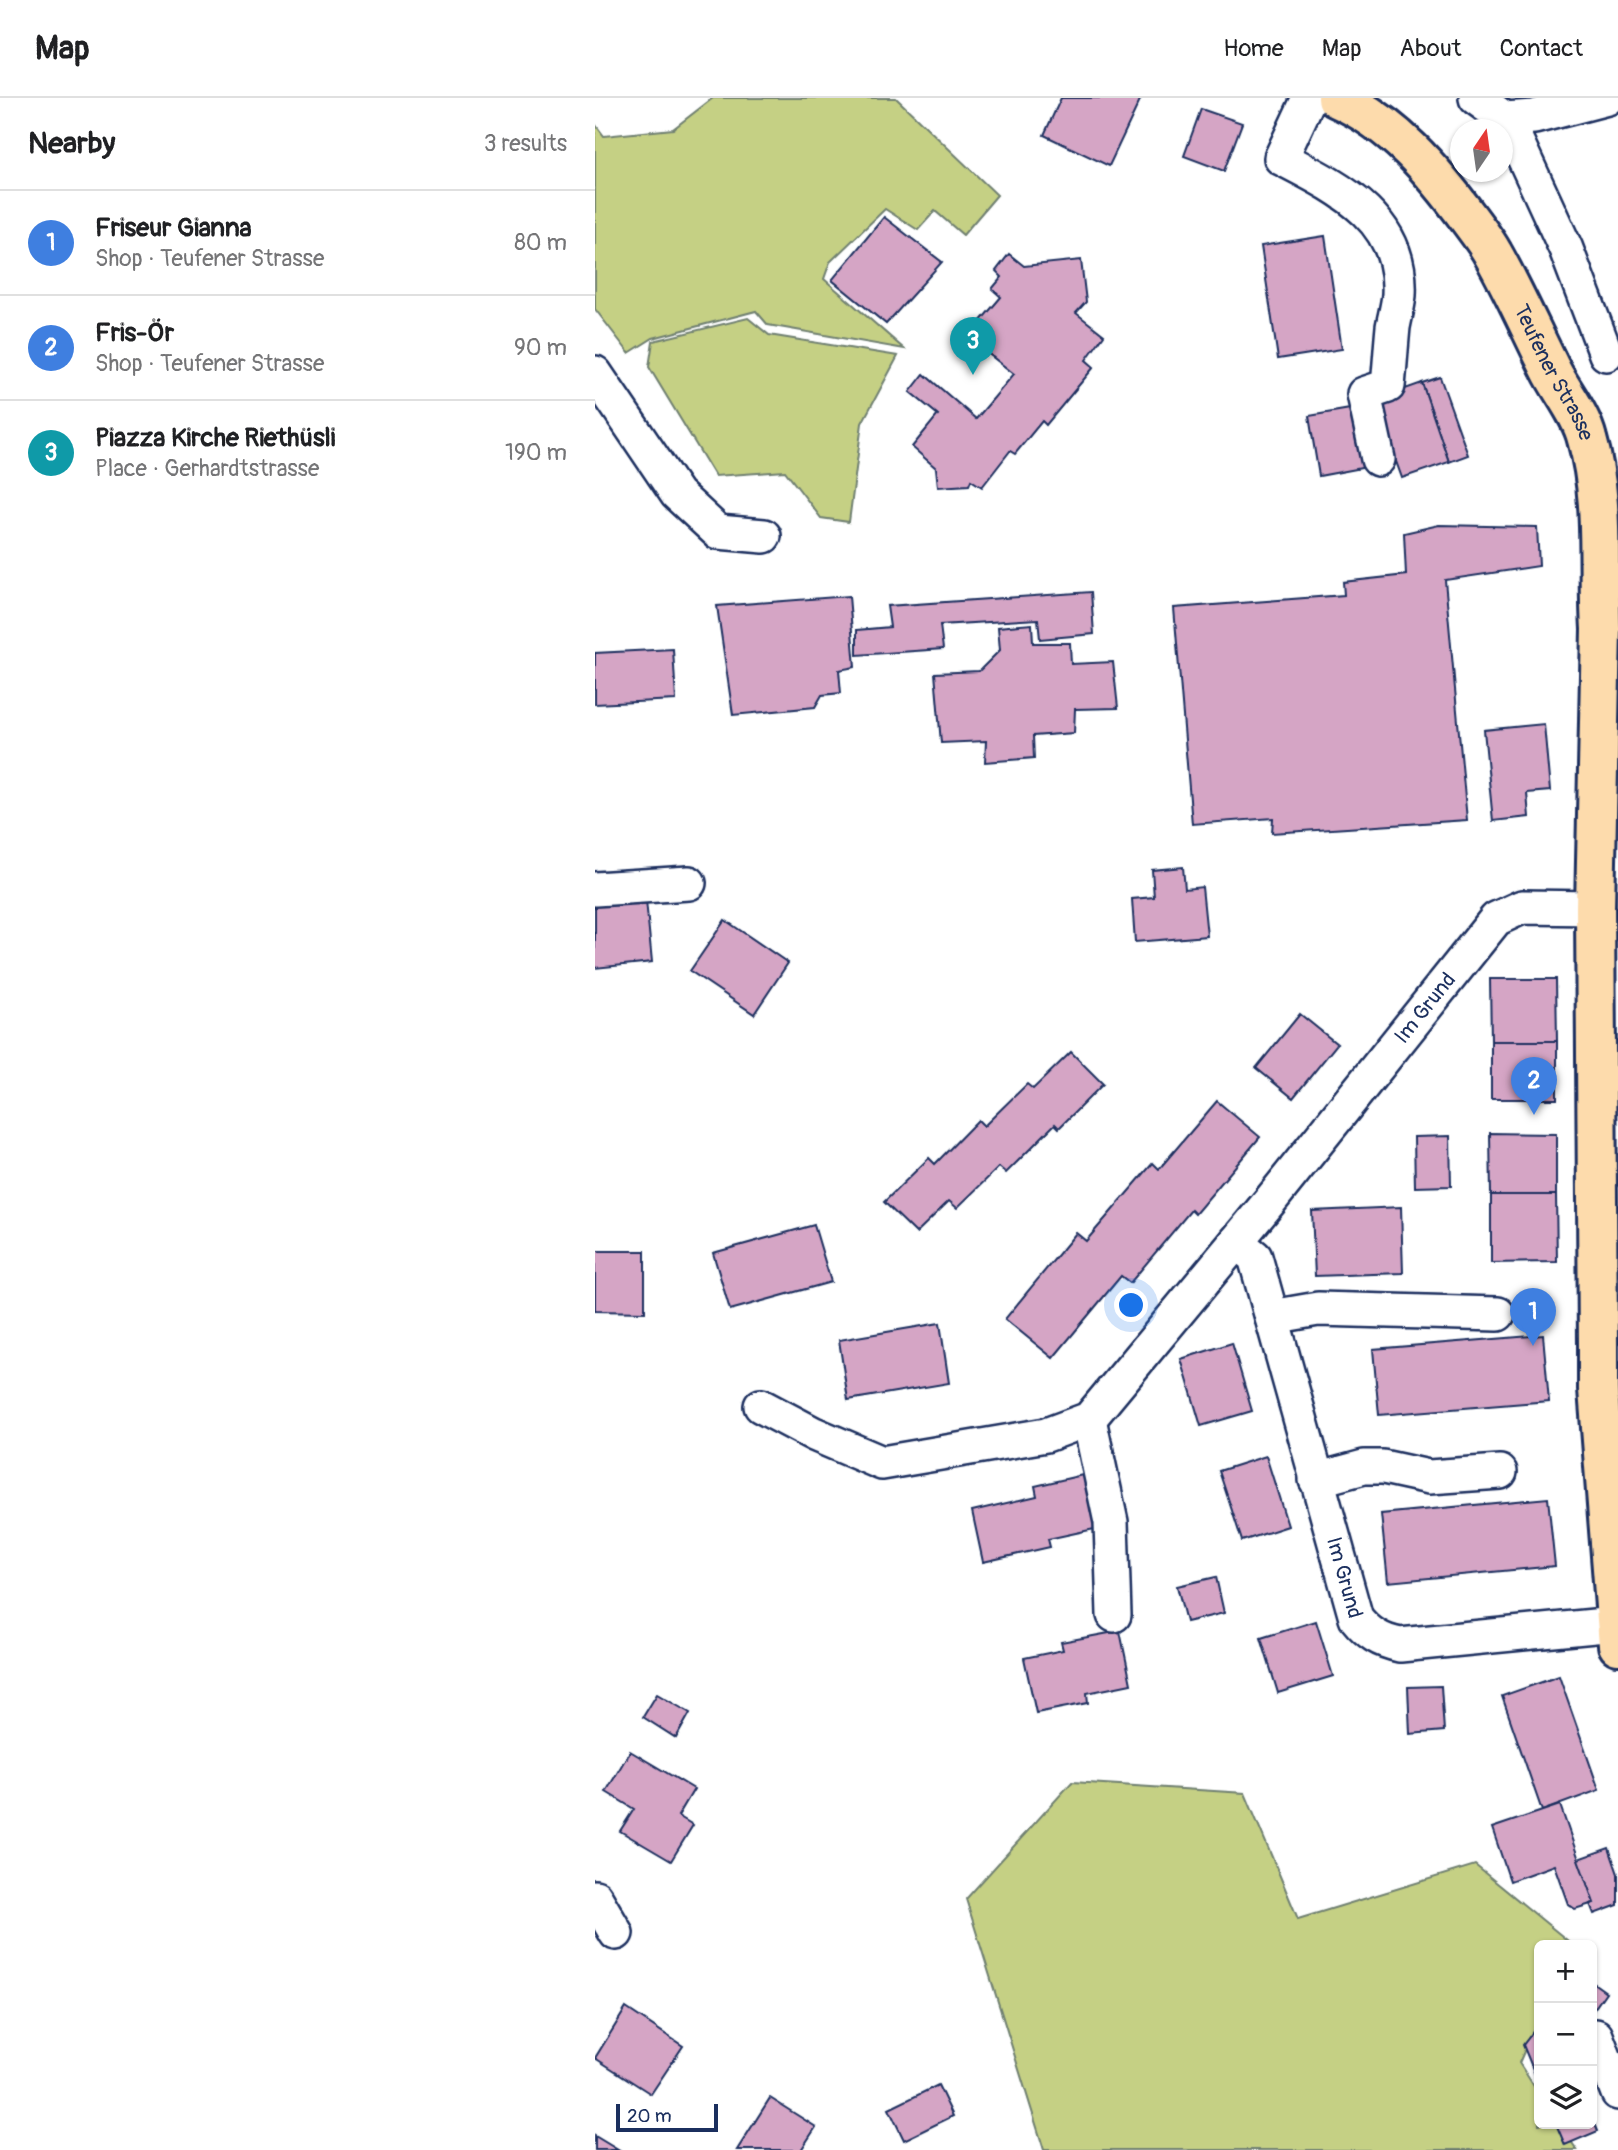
<!DOCTYPE html>
<html lang="en">
<head>
<meta charset="utf-8">
<style>
	:root { --surface:#fff; --page:#f2f2f2; --text:#202124; --muted:#757577; --line:#e0e0e0; --accent:#1a73e8 }
	body { margin:0; font-family:Pangolin,sans-serif; background:var(--page); color:var(--text) }
	.controls { position:absolute; right:21px; bottom:21px; display:grid; overflow:hidden; border-radius:10px; box-shadow:0 2px 5px #0004 }
	.controls button { width:63px; height:63px; display:grid; place-items:center; padding:0; border:0; border-bottom:2px solid var(--line); background:var(--surface); color:var(--text); font:35px sans-serif }
	.compass { position:absolute; left:855px; top:21px; width:63px; height:63px; border-radius:50%; background:var(--surface); box-shadow:0 2px 5px #0004; rotate:13deg }
	.scale { position:absolute; left:21px; bottom:18px; width:102px; box-sizing:border-box; padding-left:7px; border:4px solid #1b2f5e; border-top:0; font-size:19px; line-height:24px; white-space:nowrap; color:#1b2f5e; -webkit-text-stroke:5px #fff; paint-order:stroke }
	.you { position:absolute; left:537px; top:1208px; width:24px; height:24px; margin:-18px; border:5px solid #fff; border-radius:50%; background:#1a73e8; box-shadow:0 0 0 10px #1a73e833 }
	.badge { display:grid; place-items:center; width:46px; height:46px; border-radius:50%; background:var(--accent); color:#fff; font-size:23px; font-weight:700 }
	.pin { position:absolute; translate:-50% -58px; filter:drop-shadow(0 2px 4px #0008) }
	.pin::after { content:''; position:absolute; top:37px; width:24px; height:21px; background:inherit; clip-path:polygon(0 0,100% 0,50% 100%) }
	.list { margin:0; padding:0; list-style:none }
	h2 { display:flex; justify-content:space-between; align-items:center; height:91px; margin:0; padding:0 28px; font-size:30px }
	h2 small { font-size:23px; font-weight:400; color:var(--muted) }
	.list li { display:grid; grid-template-columns:46px 1fr auto; gap:21px; align-items:center; box-sizing:border-box; height:105px; padding:0 28px; border-top:2px solid var(--line) }
	.list b { display:block; font-size:26px; white-space:nowrap }
	.list p { margin:0; font-size:23px; white-space:nowrap; color:var(--muted) }
	.list em { font-size:23px; font-style:normal; color:var(--muted) }
	.icon { flex:none; width:38px; height:38px; fill:none; stroke:currentColor; stroke-width:2; stroke-linecap:round; stroke-linejoin:round }
	.map { position:relative; flex:none; width:1023px; height:2052px; overflow:hidden }
	header { display:flex; align-items:center; gap:42px; box-sizing:border-box; height:98px; padding:0 35px; background:var(--surface); border-bottom:2px solid var(--line) }
	header strong { font-size:33px }
	nav { display:flex; gap:38px; margin-inline-start:auto; font-size:24px }
	main { display:flex }
	aside { flex:1; background:var(--surface) }
	.map>svg:first-child { display:block }
	.green { fill:#c5d084; stroke:#708071; stroke-width:2 }
	.building { fill:#d5a5c5; stroke:#1b2f5e; stroke-width:2 }
	.lines { fill:none; stroke-linecap:round; stroke-linejoin:round }
	.minor-casing { stroke:#1b2f5e; stroke-width:38 }
	.major-casing { stroke:#1b2f5e; stroke-width:44 }
	.minor { stroke:#fff; stroke-width:33 }
	.major { stroke:#fddbac; stroke-width:38 }
	.labels { text-anchor:middle; dominant-baseline:central; stroke-width:5; stroke-linejoin:round; paint-order:stroke }
	.street-label { font-size:21px; fill:#1b2f5e; stroke:#fff }
</style>
</head>
<body>
<header>
<strong>Map</strong>
<nav><a>Home</a><a>Map</a><a>About</a><a>Contact</a></nav>
</header>
<main>
<aside>
<h2>Nearby<small>3 results</small></h2>
<ul class="list">
<li><span class="badge" style="background:#3f7fe0">1</span><div><b>Friseur Gianna</b><p>Shop · Teufener Strasse</p></div><em>80 m</em></li>
<li><span class="badge" style="background:#3f7fe0">2</span><div><b>Fris-Ör</b><p>Shop · Teufener Strasse</p></div><em>90 m</em></li>
<li><span class="badge" style="background:#0f9aa8">3</span><div><b>Piazza Kirche Riethüsli</b><p>Place · Gerhardtstrasse</p></div><em>190 m</em></li>
</ul>
</aside>
<div class="map">
<svg width="1023" height="2052" viewBox="0 0 1023 2052">
	<rect width="100%" height="100%" fill="#fff"/>
	<filter id="ink" filterUnits="userSpaceOnUse"><feTurbulence type="fractalNoise" baseFrequency=".0143" numOctaves="2"/><feDisplacementMap in="SourceGraphic" scale="14" xChannelSelector="R" yChannelSelector="G"/><feConvolveMatrix kernelMatrix="1 2 1 2 8 2 1 2 1" color-interpolation-filters="sRGB"/></filter>
	<g filter="url(#ink)">
		<!-- green -->
		<g class="green">
			<path d="M118 0H301L402 97 368 137 340 113 323 132 290 111 235 164 229 181 309 251 173 227 161 213 58 240 34 255 0 211V26L9 38 78 31Z"/>
			<path d="M153 220 174 237 303 258 267 325 254 424 226 420 190 373 120 378 54 269 58 243Z"/>
			<path d="M477 1684 650 1695 703 1821 880 1767 978 1847H944V1919L924 1965 944 1996V2026H964L982 2052H449L371 1801Z"/>
		</g>
		<!-- building -->
		<g class="building">
			<path d="M466 0H546L514 68 449 37Z"/>
			<path d="M606 11 647 25 629 73 589 58Z"/>
			<path d="M289 119 347 164 291 226 237 182Z"/>
			<path d="M730 138 747 251 683 261 666 148Z"/>
			<path d="M414 156 429 168 486 162 491 204 481 215 509 237 491 262 499 269 451 327 447 323 420 356 415 353 387 389 376 382 374 387 343 389 341 370 317 349 343 317 315 294 329 276 381 321 419 276 372 239 406 199 397 191 407 179 401 173Z"/>
			<path d="M845 279 873 357 854 364 827 285Z"/>
			<path d="M827 285 854 364 807 380 779 302Z"/>
			<path d="M761 310 772 369 724 378 714 318Z"/>
			<path d="M844 427 942 429 944 468 850 482 872 722 677 735 678 720 597 726 579 510 749 497 748 484 811 477 809 435Z"/>
			<path d="M496 494 499 536 445 541 443 521 345 527 348 551 262 557V532L295 529 292 508Z"/>
			<path d="M254 498 260 569 244 572 246 595 227 597 220 609 138 617 122 508Z"/>
			<path d="M437 526 438 545H475L476 566 518 564 523 610 480 611 479 635 438 638 439 660 390 664 391 643 346 645 340 575 384 573 405 552 403 529Z"/>
			<path d="M78 551 81 602 0 606V555Z"/>
			<path d="M949 626 955 693 932 695 934 719 898 723 889 632Z"/>
			<path d="M588 769 590 791 607 789 612 838 540 844 537 801 559 799 557 772Z"/>
			<path d="M51 802 57 864 0 870V807Z"/>
			<path d="M130 822 193 865 159 916 95 873Z"/>
			<path d="M895 881H961L962 943H896Z"/>
			<path d="M705 916 742 946 698 1000 661 970Z"/>
			<rect x="896" y="943" width="66" height="58"/>
			<path d="M476 954 508 986 464 1030 460 1026 411 1075 404 1069 362 1110 354 1103 321 1135 289 1104 334 1060 340 1066 383 1022 389 1028 432 986 438 991Z"/>
			<path d="M622 1003 665 1039 600 1116 596 1112 535 1185 526 1178 458 1260 410 1221 481 1135 491 1143 558 1065 564 1071Z"/>
			<path d="M895 1035 961 1036V1097H896Z"/>
			<path d="M855 1038 856 1088 820 1089 819 1039Z"/>
			<path d="M896 1097H961L962 1164 896 1165Z"/>
			<path d="M806 1109 808 1175 720 1178 717 1113Z"/>
			<path d="M219 1127 236 1184 135 1212 118 1155Z"/>
			<path d="M0 1153H50V1214L0 1213Z"/>
			<path d="M345 1225 354 1285 253 1302 244 1242Z"/>
			<path d="M948 1237 954 1303 784 1317 778 1251Z"/>
			<path d="M637 1245 657 1313 606 1328 586 1261Z"/>
			<path d="M671 1358 693 1428 647 1443 624 1373Z"/>
			<path d="M492 1376 504 1430 453 1441 455 1449 388 1464 377 1413 442 1398 440 1388Z"/>
			<path d="M953 1400 960 1468 793 1484 786 1416Z"/>
			<path d="M621 1479 629 1515 591 1524 582 1488Z"/>
			<path d="M721 1523 738 1578 683 1595 666 1540Z"/>
			<path d="M525 1533 536 1586 492 1595 493 1605 441 1615 429 1560 468 1552 466 1544Z"/>
			<path d="M964 1578 1004 1692 947 1713 907 1598Z"/>
			<path d="M846 1588 849 1633 815 1636 813 1589Z"/>
			<path d="M62 1596 95 1615 81 1640 48 1619Z"/>
			<path d="M35 1653 99 1691 83 1718 98 1727 76 1763 25 1733 39 1711 11 1694Z"/>
			<path d="M965 1707 999 1805 980 1811 973 1806 959 1767 915 1783 897 1730Z"/>
			<path d="M1014 1750 1023 1776V1807L999 1816 995 1806 999 1805 983 1761Z"/>
			<path d="M997 1884 1011 1894 997 1914Z"/>
			<path d="M31 1910 88 1948 56 1996 0 1960Z"/>
			<path d="M944 1926V1986L928 1947Z"/>
			<path d="M343 1987 358 2018 309 2042 294 2011Z"/>
			<path d="M175 2000 221 2029 206 2052H142Z"/>
			<path d="M997 2018 1003 2033 970 2047 961 2026H997Z"/>
			<path d="M0 2038 23 2052H0Z"/>
		</g>
		<g class="lines">
			<defs>
				<g id="minor">
					<path d="M714 0 686 60C744 90 808 120 804 197 803 208 800 218 798 229 796 249 795 268 793 288L769 296 783 361"/>
					<path d="M881 0 910 21 920 40 971 151 1011 256"/>
					<path d="M910 21 939 19 1012 0"/>
					<path d="M0 275 82 396 123 434 169 438"/>
					<path d="M0 791 94 785"/>
					<path id="s1" d="M641 1144 660 1159 761 1520C773 1535 785 1543 805 1547L1020 1526"/>
					<path d="M677 1219 723 1211 903 1216"/>
					<path id="s2" d="M166 1308 219 1336 287 1365 451 1337 494 1321 675 1103 901 821 927 809 1000 810"/>
					<path d="M494 1321 516 1424 519 1517"/>
					<path d="M721 1382 769 1369H788L834 1379 905 1374"/>
					<path d="M0 1799 21 1835"/>
					<path d="M1001 1938 1023 1995"/>
				</g>
				<g id="major">
					<path id="s3" d="M742 0C798 25 838 72 874 121 882 132 891 143 898 156 919 193 936 232 955 270 966 293 986 316 992 341 1010 403 1002 467 1006 531L1000 810 1003 1247V1291L1023 1547"/>
				</g>
			</defs>
			<!-- minor casing -->
			<use href="#minor" class="minor-casing"/>
			<!-- major casing -->
			<use href="#major" class="major-casing"/>
			<!-- minor -->
			<use href="#minor" class="minor"/>
			<!-- major -->
			<use href="#major" class="major"/>
		</g>
	</g>
	<g class="labels">
		<!-- street labels -->
		<g class="street-label">
			<text stroke="none"><textPath href="#s3" startOffset="357">Teufener Strasse</textPath></text>
			<text stroke="none"><textPath href="#s2" startOffset="877">Im Grund</textPath></text>
			<text stroke="none"><textPath href="#s1" startOffset="357">Im Grund</textPath></text>
		</g>
	</g>
</svg>
<div class="controls">
<button>+</button>
<button>−</button>
<button><svg class="icon" aria-label="layers" viewBox="0 0 24 24"><path d="M12 4l9 5-9 5-9-5zM3 14l9 5 9-5"/></svg></button>
</div>
<svg class="compass" viewBox="-18 -18 36 36"><path d="M0-13l5 13h-10z" fill="#e53935"/><path d="M0 13l5-13h-10z" fill="#757577"/></svg>
<div class="scale">20 m</div>
<div class="you"></div>
<div class="pin badge" style="left:938px;top:1248px;background:#3f7fe0">1</div>
<div class="pin badge" style="left:939px;top:1017px;background:#3f7fe0">2</div>
<div class="pin badge" style="left:378px;top:277px;background:#0f9aa8">3</div>
</div>
</main>
</body>
</html>
